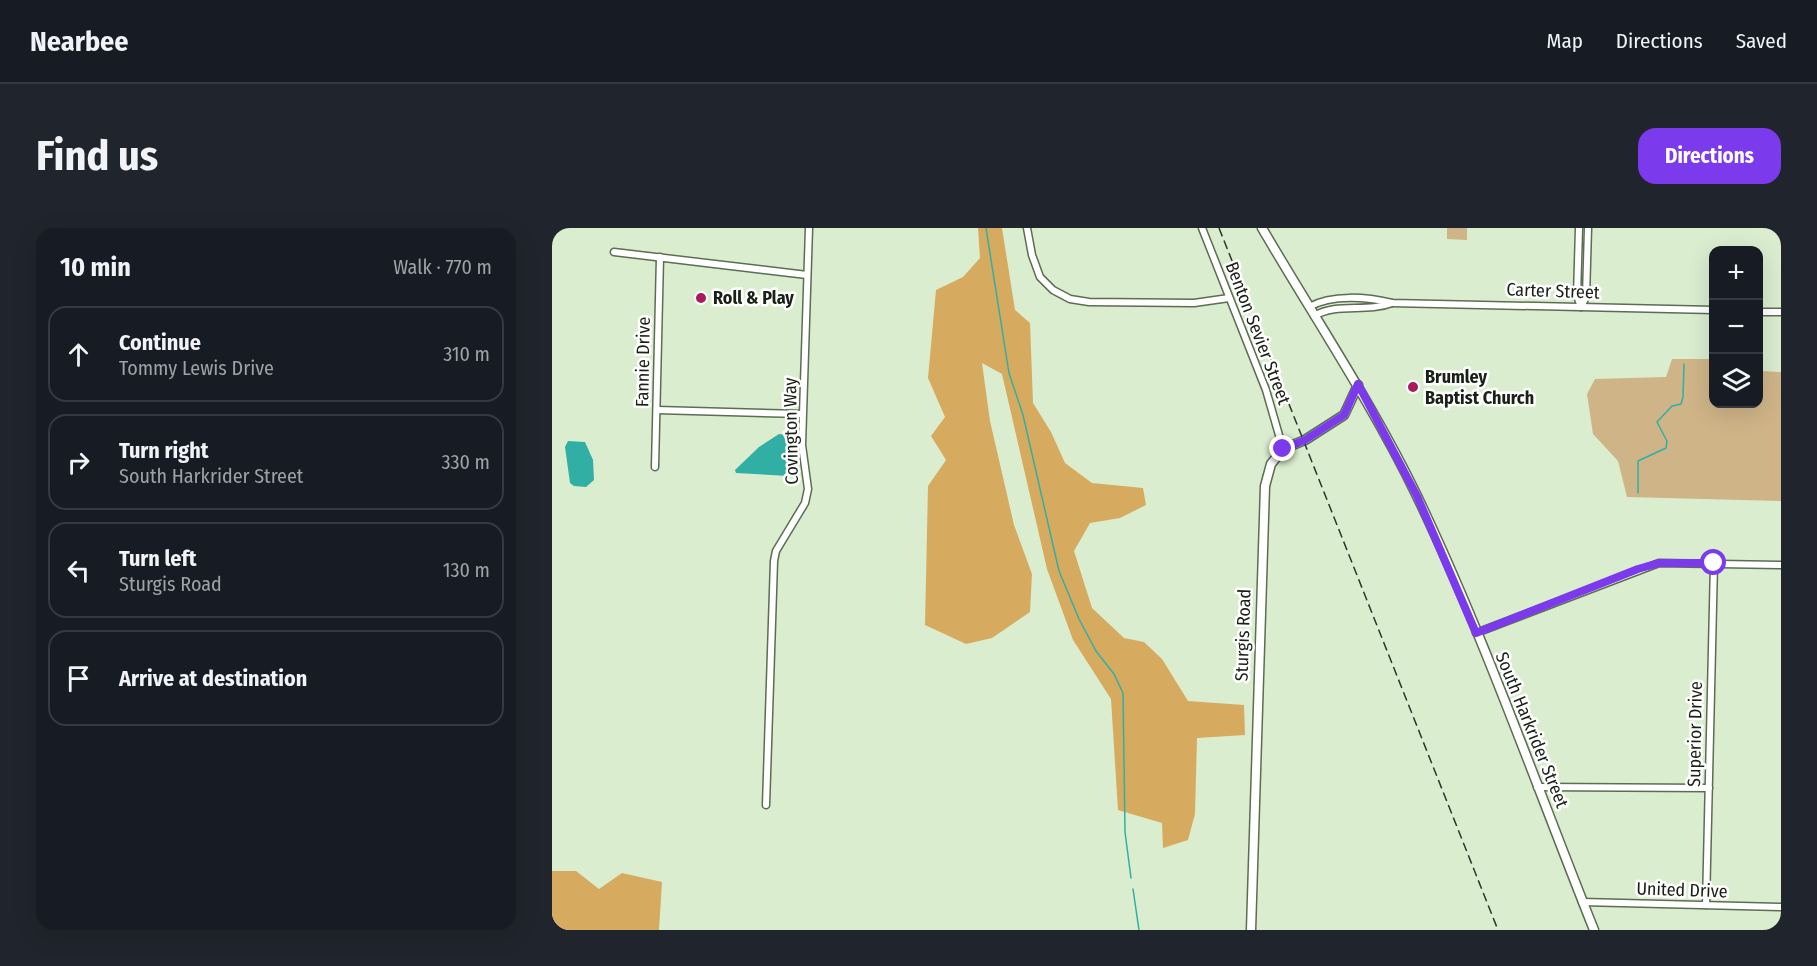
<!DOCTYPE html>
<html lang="en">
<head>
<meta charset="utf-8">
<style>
	:root { --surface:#171b24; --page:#20242c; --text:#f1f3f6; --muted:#9ea1a6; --line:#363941; --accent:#7c3aed }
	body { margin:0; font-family:"Fira Sans Condensed",sans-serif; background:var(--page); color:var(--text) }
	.controls { position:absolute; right:18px; top:18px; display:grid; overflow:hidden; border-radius:12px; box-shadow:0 6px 24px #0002 }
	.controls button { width:54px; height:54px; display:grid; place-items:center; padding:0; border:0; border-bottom:2px solid var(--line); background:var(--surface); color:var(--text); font:30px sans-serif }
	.stop { position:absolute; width:18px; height:18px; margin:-14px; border:4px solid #7c3aed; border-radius:50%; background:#fff }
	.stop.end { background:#7c3aed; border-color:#fff; box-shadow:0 2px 6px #0008 }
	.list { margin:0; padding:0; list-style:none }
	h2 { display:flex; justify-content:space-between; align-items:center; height:78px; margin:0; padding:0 24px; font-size:26px }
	h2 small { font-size:20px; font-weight:400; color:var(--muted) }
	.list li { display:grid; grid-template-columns:39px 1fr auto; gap:18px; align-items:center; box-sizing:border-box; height:96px; margin:0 12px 12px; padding:0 12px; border:2px solid var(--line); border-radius:18px }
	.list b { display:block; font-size:22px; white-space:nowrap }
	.list p { margin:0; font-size:20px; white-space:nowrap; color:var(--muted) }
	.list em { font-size:20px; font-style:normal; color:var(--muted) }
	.icon { flex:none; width:33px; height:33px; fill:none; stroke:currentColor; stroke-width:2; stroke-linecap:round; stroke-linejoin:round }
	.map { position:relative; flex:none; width:1229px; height:702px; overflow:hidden; border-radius:18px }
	header { display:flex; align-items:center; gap:36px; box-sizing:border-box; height:84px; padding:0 30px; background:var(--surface); border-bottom:2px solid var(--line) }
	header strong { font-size:28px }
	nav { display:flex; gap:33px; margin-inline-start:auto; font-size:21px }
	.intro { display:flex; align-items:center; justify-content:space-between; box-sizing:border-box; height:144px; padding:0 36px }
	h1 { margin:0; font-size:42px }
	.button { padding:15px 27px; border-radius:18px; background:var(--accent); color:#fff; font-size:21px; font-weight:700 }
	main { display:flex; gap:36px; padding:0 36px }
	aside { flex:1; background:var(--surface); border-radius:18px; box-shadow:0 6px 24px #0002 }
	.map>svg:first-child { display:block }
	.green { fill:#cfb487 }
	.forest { fill:#d6ab5f }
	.water { fill:#32afa5 }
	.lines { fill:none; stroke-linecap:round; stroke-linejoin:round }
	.stream { stroke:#32afa5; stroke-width:1.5 }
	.street-casing { stroke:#5c6d52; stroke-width:9 }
	.secondary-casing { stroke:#5c6d52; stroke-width:11 }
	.street { stroke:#fff; stroke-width:6 }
	.secondary { stroke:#fff; stroke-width:8 }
	.rail { stroke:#2d3629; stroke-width:1.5; stroke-dasharray:9 4.5; stroke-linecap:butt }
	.route { stroke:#7c3aed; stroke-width:8 }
	.poi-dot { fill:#a81b5b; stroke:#fff; stroke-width:2 }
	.labels { text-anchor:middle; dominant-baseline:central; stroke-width:5; stroke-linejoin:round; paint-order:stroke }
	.street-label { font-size:18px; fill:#192015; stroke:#fff }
	.poi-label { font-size:18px; font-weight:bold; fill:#192015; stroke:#fff; text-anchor:start }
</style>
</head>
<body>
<header>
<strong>Nearbee</strong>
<nav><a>Map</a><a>Directions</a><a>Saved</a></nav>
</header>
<div class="intro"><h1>Find us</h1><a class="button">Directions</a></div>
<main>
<aside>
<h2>10 min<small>Walk · 770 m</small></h2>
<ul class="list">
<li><svg class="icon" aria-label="ahead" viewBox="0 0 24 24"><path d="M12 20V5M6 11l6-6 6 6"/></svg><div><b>Continue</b><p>Tommy Lewis Drive</p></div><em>310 m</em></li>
<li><svg class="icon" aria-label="right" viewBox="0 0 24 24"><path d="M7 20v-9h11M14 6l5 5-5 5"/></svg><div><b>Turn right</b><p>South Harkrider Street</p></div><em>330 m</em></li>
<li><svg class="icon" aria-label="left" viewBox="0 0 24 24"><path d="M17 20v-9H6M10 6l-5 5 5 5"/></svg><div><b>Turn left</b><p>Sturgis Road</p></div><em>130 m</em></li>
<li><svg class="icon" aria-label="arrive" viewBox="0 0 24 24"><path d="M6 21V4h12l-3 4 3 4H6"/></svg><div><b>Arrive at destination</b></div></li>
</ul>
</aside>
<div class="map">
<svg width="1229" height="702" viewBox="0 0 1229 702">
	<rect width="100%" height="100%" fill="#daedcf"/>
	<!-- green -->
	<g class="green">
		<path d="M895 0H915V12L895 11Z"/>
		<path d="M1120 131H1161L1162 176H1206L1207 131H1210V143L1229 144V273L1075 269 1066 233 1041 206 1035 166 1043 151 1114 149Z"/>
	</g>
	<!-- forest -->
	<g class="forest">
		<path d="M426 0H450L463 82 478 95 481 175 499 204 513 235 540 255 591 260 594 277 568 290 538 295 522 323 540 380 572 410 592 414 610 431 636 473 692 477 693 507 645 510 643 586 636 612 611 620 610 595 566 582 559 471 521 412 495 341 450 146 430 135 438 193 462 297 480 346 478 384 440 410 414 416 373 397 376 258 394 232 379 208 393 189 376 150 384 62 411 49 428 30Z"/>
		<path d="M0 643H24L47 661 70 645 110 654 107 702H0Z"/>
	</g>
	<!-- water -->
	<g class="water">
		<path d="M227 206 235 207 237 217 236 248 184 245 183 242 207 219Z"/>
		<path d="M16 213 33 214 41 232 42 252 34 259 22 258 18 255 13 219Z"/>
	</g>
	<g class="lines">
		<!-- stream -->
		<g class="stream">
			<path d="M434 0 457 145 471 187 507 343 527 391 544 423 562 446 571 465 573 604 579 650"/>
			<path d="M1086 265V233L1114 220 1115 213 1105 194 1120 178 1129 176 1131 169 1132 136"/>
			<path d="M581 661 587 702"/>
		</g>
		<defs>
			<g id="street">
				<path d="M475 0 480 27 488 49 501 62 518 71 537 74 642 75 677 70"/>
				<path d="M650 0 714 162 731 221"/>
				<path d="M1027 0 1025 68 1029 79"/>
				<path d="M62 24 255 47"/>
				<path d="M757 79C780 66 815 69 840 75L1162 82"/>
				<path d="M1029 79 1034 69 1036 0"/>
				<path d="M1206 84H1229"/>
				<path d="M762 88C785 74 814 85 840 75"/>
				<path d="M105 182 250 186"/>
				<path d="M103 239 108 29"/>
				<path d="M924 405 1107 335 1229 337"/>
				<path d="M985 559 1157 560"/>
				<path d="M214 577 222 333 224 323 253 275 256 261 250 217 257 0"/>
				<path d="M1030 674 1229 679"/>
				<path d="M1154 677 1162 335"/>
			</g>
			<g id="secondary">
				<path d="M710 0C762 89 820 175 865 268 932 408 984 557 1042 702"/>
				<path d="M699 702 713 258 719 236 731 221 753 212 792 187 806 157"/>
			</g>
		</defs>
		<!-- street casing -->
		<use href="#street" class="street-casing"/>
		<!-- secondary casing -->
		<use href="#secondary" class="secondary-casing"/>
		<!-- street -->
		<use href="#street" class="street"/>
		<!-- secondary -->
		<use href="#secondary" class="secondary"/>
		<!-- rail -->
		<path class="rail" d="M667 0 946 702"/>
	</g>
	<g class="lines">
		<!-- route -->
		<path class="route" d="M731 221 753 212 792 187 806 156 865 268 924 405 1086 341 1107 335H1162"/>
	</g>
	<!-- markers -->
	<g class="poi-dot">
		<circle cx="149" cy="70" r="6"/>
		<circle cx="861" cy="159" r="6"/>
	</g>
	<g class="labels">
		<!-- street labels -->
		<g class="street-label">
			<text transform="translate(1001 63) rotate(2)">Carter Street</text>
			<text transform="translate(706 105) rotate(69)">Benton Sevier Street</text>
			<text transform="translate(91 134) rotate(-89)">Fannie Drive</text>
			<text transform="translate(239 203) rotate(-91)">Covington Way</text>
			<text transform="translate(691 407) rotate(-88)">Sturgis Road</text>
			<text transform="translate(980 502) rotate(68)">South Harkrider Street</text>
			<text transform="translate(1143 506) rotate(-89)">Superior Drive</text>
			<text transform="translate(1130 662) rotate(2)">United Drive</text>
		</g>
		<!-- poi labels -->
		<g class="poi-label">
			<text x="161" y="70">Roll &amp; Play</text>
			<text x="873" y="149">Brumley<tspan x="873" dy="21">Baptist Church</tspan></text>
		</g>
	</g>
</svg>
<div class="controls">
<button>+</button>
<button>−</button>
<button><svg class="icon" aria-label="layers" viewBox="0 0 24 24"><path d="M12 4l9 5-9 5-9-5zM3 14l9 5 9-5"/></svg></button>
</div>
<div class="stop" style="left:1162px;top:335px"></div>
<div class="stop end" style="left:731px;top:221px"></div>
</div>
</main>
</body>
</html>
